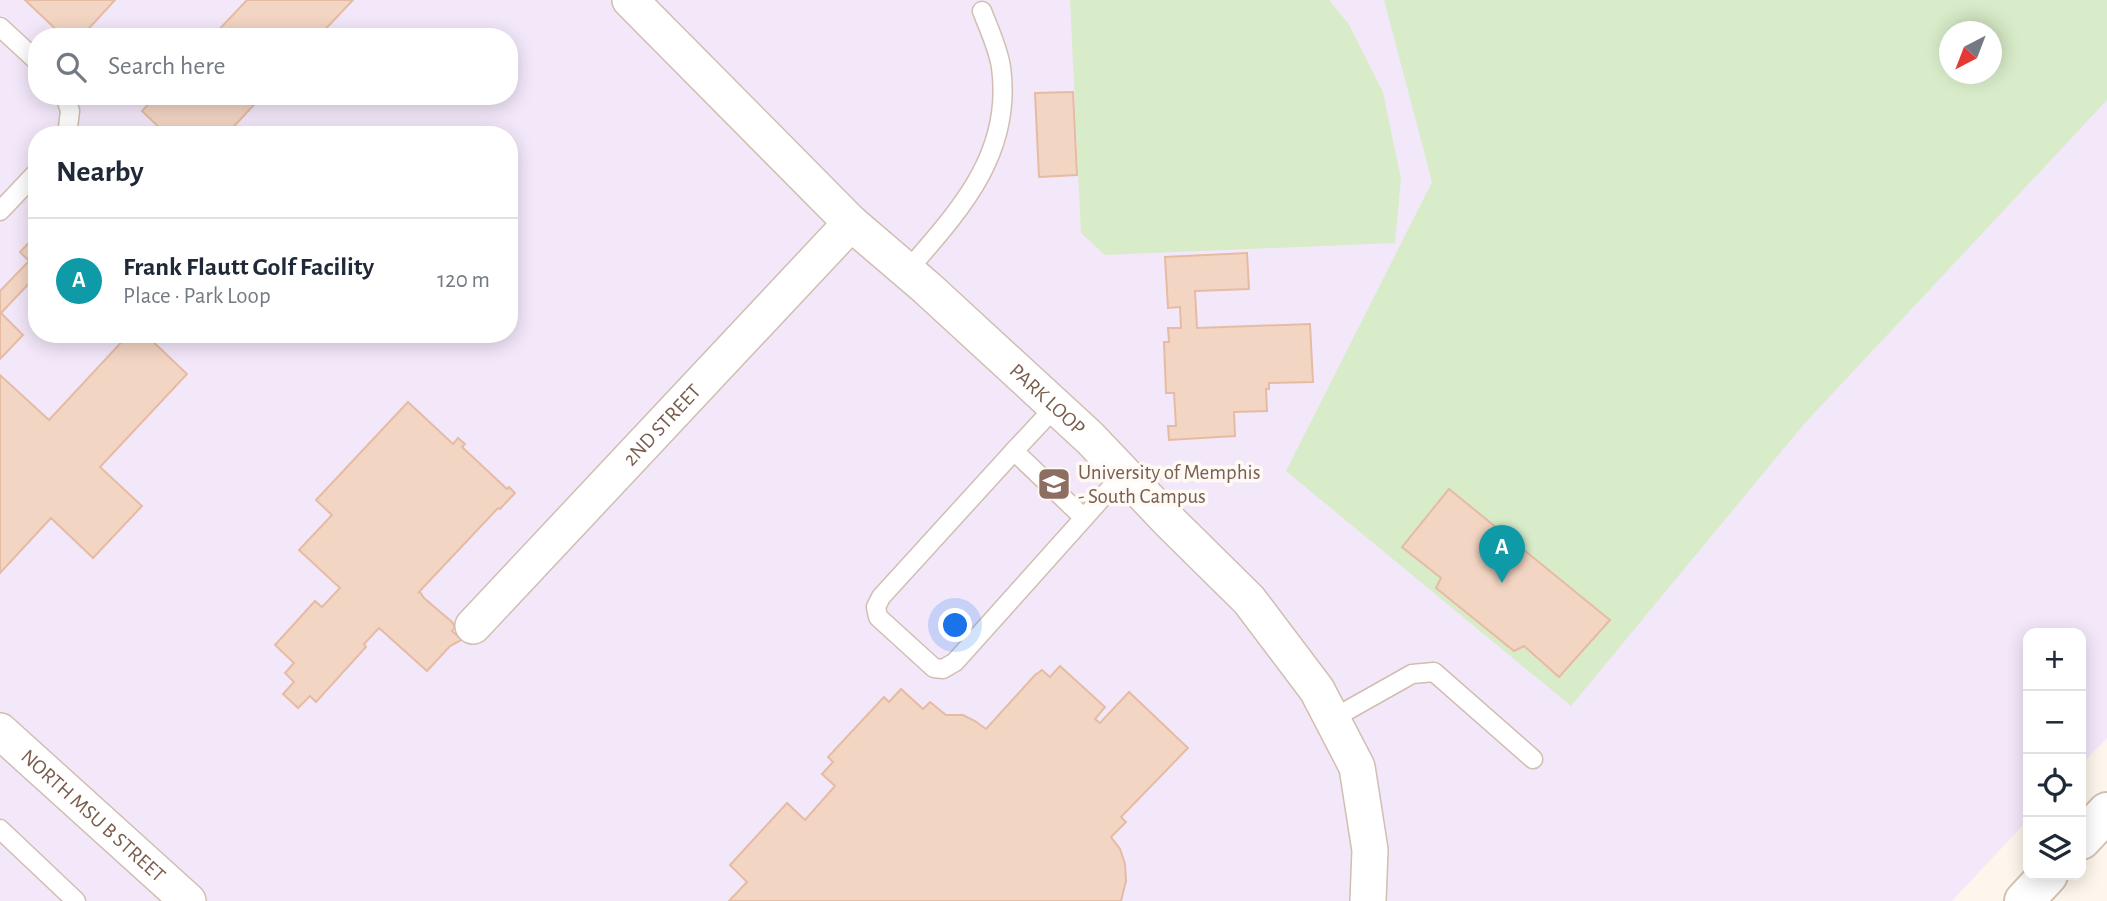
<!DOCTYPE html>
<html lang="en">
<head>
<meta charset="utf-8">
<style>
	:root { --surface:#fff; --page:#f6f6f7; --text:#1f2937; --muted:#747a83; --line:#e0e1e3; --accent:#db2777 }
	body { margin:0; font-family:"Alegreya Sans",sans-serif; background:var(--page); color:var(--text) }
	.controls { position:absolute; right:21px; bottom:21px; display:grid; overflow:hidden; border-radius:14px; box-shadow:0 4px 18px #0003 }
	.controls button { width:63px; height:63px; display:grid; place-items:center; padding:0; border:0; border-bottom:2px solid var(--line); background:var(--surface); color:var(--text); font:35px sans-serif }
	.compass { position:absolute; left:1939px; top:21px; width:63px; height:63px; border-radius:50%; background:var(--surface); box-shadow:0 4px 18px #0003; rotate:222deg }
	.you { position:absolute; left:956px; top:626px; width:24px; height:24px; margin:-18px; border:5px solid #fff; border-radius:50%; background:#1a73e8; box-shadow:0 0 0 10px #1a73e833 }
	.badge { display:grid; place-items:center; width:46px; height:46px; border-radius:50%; background:var(--accent); color:#fff; font-size:23px; font-weight:700 }
	.pin { position:absolute; translate:-50% -58px; filter:drop-shadow(0 2px 4px #0008) }
	.pin::after { content:''; position:absolute; top:37px; width:24px; height:21px; background:inherit; clip-path:polygon(0 0,100% 0,50% 100%) }
	.list { margin:0; padding:0; list-style:none }
	h2 { display:flex; justify-content:space-between; align-items:center; height:91px; margin:0; padding:0 28px; font-size:30px }
	h2 small { font-size:23px; font-weight:400; color:var(--muted) }
	.list li { display:grid; grid-template-columns:46px 1fr auto; gap:21px; align-items:center; box-sizing:border-box; height:126px; padding:0 28px; border-top:2px solid var(--line) }
	.list b { display:block; font-size:26px; white-space:nowrap }
	.list p { margin:0; font-size:23px; white-space:nowrap; color:var(--muted) }
	.list em { font-size:23px; font-style:normal; color:var(--muted) }
	.icon { flex:none; width:38px; height:38px; fill:none; stroke:currentColor; stroke-width:2; stroke-linecap:round; stroke-linejoin:round }
	.map { position:relative; flex:none; width:2107px; height:901px; overflow:hidden }
	.search { position:absolute; background:var(--surface); box-shadow:0 4px 18px #0003; left:28px; top:28px; width:490px; height:77px; display:flex; align-items:center; gap:18px; box-sizing:border-box; padding:0 24px; border-radius:28px; color:var(--muted); font-size:26px }
	.panel { position:absolute; background:var(--surface); box-shadow:0 4px 18px #0003; left:28px; top:126px; width:490px; height:217px; border-radius:28px }
	.map>svg:first-child { display:block }
	.education { fill:#f3e8fa; fill-rule:evenodd }
	.green { fill:#d8ecc9; fill-rule:evenodd }
	.building { fill:#f3d5c3; stroke:#e6bba3; stroke-width:2 }
	.lines { fill:none; stroke-linecap:round; stroke-linejoin:round }
	.service-casing { stroke:#d1beb0; stroke-width:21 }
	.minor-casing { stroke:#d1beb0; stroke-width:38 }
	.secondary-casing { stroke:#d6c0b0; stroke-width:42 }
	.service { stroke:#fff; stroke-width:18 }
	.minor { stroke:#fff; stroke-width:35 }
	.secondary { stroke:#fff; stroke-width:38 }
	.labels { text-anchor:middle; dominant-baseline:central; stroke-width:7; stroke-linejoin:round; paint-order:stroke }
	.street-label { font-size:21px; fill:#7a5c4d; stroke:#fffaf3 }
	.education-label { font-size:21px; fill:#785e54; stroke:#fffaf3; text-anchor:start }
</style>
</head>
<body>
<div class="map">
<svg width="2107" height="901" viewBox="0 0 2107 901">
	<rect width="100%" height="100%" fill="#fdf6ec"/>
	<!-- education -->
	<path class="education" d="M0 0H2107V738L2081 765V633H2028V820L1952 901H0ZM1950 32H1992V74H1950ZM37 37H509V96H37ZM37 135H509V334H37Z"/>
	<!-- green -->
	<g class="green">
		<path d="M1070 0H1329L1348 23 1383 92 1401 179 1395 243 1105 255 1081 233Z"/>
		<path d="M1384 0H2107V100L1804 424 1571 706 1286 471 1432 182ZM1950 32H1992V74H1950Z"/>
	</g>
	<!-- building -->
	<g class="building">
		<path d="M25 0H115L81 37H64Z"/>
		<path d="M247 0H353L318 37H212Z"/>
		<path d="M1073 92 1077 175 1039 177 1035 93Z"/>
		<path d="M156 96H262L226 135H167L142 111Z"/>
		<path d="M37 234V275L1 313 23 335 0 359V291L29 261 20 252Z"/>
		<path d="M1247 253 1249 289 1195 291 1197 328 1310 324 1313 382 1269 383V389H1266L1267 411 1234 412 1235 436 1169 440 1168 426H1176L1174 393H1166L1164 342H1169L1168 328H1181L1180 307 1168 308 1165 257Z"/>
		<path d="M129 334H145L187 374 100 467 142 506 93 558 51 518 0 573V375L49 420Z"/>
		<path d="M408 402 453 444 458 438 465 444 462 447 507 489 509 487 515 493 500 509 498 508 418 593 420 592 424 598 452 622 455 627 452 631 461 639 463 637 465 638 450 646 427 671 379 628 364 644 366 647 316 702 310 696 298 708 283 694 294 682 285 673 294 663 275 645 315 601 322 607 340 588 299 550 332 515 316 500Z"/>
		<path d="M1449 489 1610 620 1559 677 1524 646 1514 651 1436 588 1441 578 1402 547Z"/>
		<path d="M1060 666 1105 707 1095 719 1100 723 1129 692 1188 748 1121 817 1126 822 1111 837 1120 849 1125 864 1126 881 1121 901H729L747 882 730 865 787 803 805 820 835 786 822 774 833 762 828 757 884 697 889 702 901 689 923 709 930 702 946 715H963L975 721 986 729 1035 675 1042 670 1050 677Z"/>
	</g>
	<g class="lines">
		<defs>
			<g id="service">
				<path d="M0 27 37 61"/>
				<path d="M65 96 70 111 67 135"/>
				<path d="M0 211 37 172"/>
				<path d="M907 271C959 211 1013 154 1001 67 998 48 989 29 982 11"/>
				<path d="M1056 406 1014 451 1084 518 1124 473"/>
				<path d="M1014 451 881 597 876 607 878 617 934 668 943 669 955 662 1084 518"/>
				<path d="M1332 719 1412 674 1434 672 1533 759"/>
				<path d="M0 829 76 901"/>
			</g>
			<g id="minor">
				<path id="s1" d="M630 0 851 223 927 288 1090 438 1169 521 1249 600 1317 690 1357 767 1370 850 1368 901"/>
				<path id="s2" d="M473 626 851 223"/>
				<path id="s3" d="M0 731 188 901"/>
			</g>
			<g id="secondary">
				<path d="M2081 840 2107 812"/>
				<path d="M2024 901 2048 875"/>
			</g>
		</defs>
		<!-- service casing -->
		<use href="#service" class="service-casing"/>
		<!-- minor casing -->
		<use href="#minor" class="minor-casing"/>
		<!-- secondary casing -->
		<use href="#secondary" class="secondary-casing"/>
		<!-- service -->
		<use href="#service" class="service"/>
		<!-- minor -->
		<use href="#minor" class="minor"/>
		<!-- secondary -->
		<use href="#secondary" class="secondary"/>
	</g>
	<!-- icons -->
	<defs>
		<symbol id="university-square" viewBox="-11 -11 22 22"><rect x="-9" y="-9" width="18" height="18" rx="4" fill="#8d6e63" stroke="#fffaf3"/><path d="M0-5L7-2L0 1L-7-2ZM-4 1L0 2.5L4 1V4Q0 6-4 4Z" fill="#fff"/></symbol>
	</defs>
	<g fill-rule="evenodd">
		<use href="#university-square" x="1035" y="465" width="38" height="38"/>
	</g>
	<g class="labels">
		<!-- street labels -->
		<g class="street-label">
			<text stroke="none"><textPath href="#s1" startOffset="578">PARK LOOP</textPath></text>
			<text stroke="none"><textPath href="#s2" startOffset="276">2ND STREET</textPath></text>
			<text stroke="none"><textPath href="#s3" startOffset="126">NORTH MSU B STREET</textPath></text>
		</g>
		<!-- education labels -->
		<g class="education-label">
			<text x="1078" y="472">University of Memphis<tspan x="1078" dy="24">- South Campus</tspan></text>
		</g>
	</g>
</svg>
<div class="controls">
<button>+</button>
<button>−</button>
<button><svg class="icon" aria-label="locate" viewBox="0 0 24 24"><circle cx="12" cy="12" r="6"/><path d="M12 2v4M12 18v4M2 12h4M18 12h4"/></svg></button>
<button><svg class="icon" aria-label="layers" viewBox="0 0 24 24"><path d="M12 4l9 5-9 5-9-5zM3 14l9 5 9-5"/></svg></button>
</div>
<svg class="compass" viewBox="-18 -18 36 36"><path d="M0-13l5 13h-10z" fill="#e53935"/><path d="M0 13l5-13h-10z" fill="#747a83"/></svg>
<div class="you"></div>
<div class="pin badge" style="left:1502px;top:583px;background:#0f9aa8">A</div>
<div class="search"><svg class="icon" aria-label="search" viewBox="0 0 24 24"><circle cx="10" cy="10" r="6"/><path d="M15 15l6 6"/></svg>Search here</div>
<section class="panel">
<h2>Nearby<small></small></h2>
<ul class="list">
<li><span class="badge" style="background:#0f9aa8">A</span><div><b>Frank Flautt Golf Facility</b><p>Place · Park Loop</p></div><em>120 m</em></li>
</ul>
</section>
</div>
</body>
</html>
